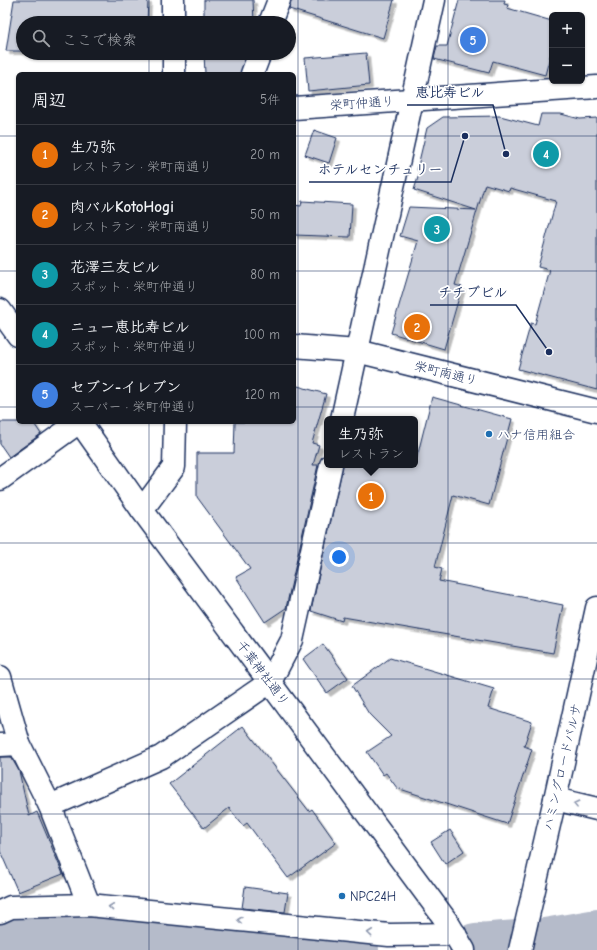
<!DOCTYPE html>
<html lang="ja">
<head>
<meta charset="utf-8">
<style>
	:root { --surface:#171b24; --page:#242831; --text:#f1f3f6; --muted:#9ea1a6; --line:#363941; --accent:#b45309 }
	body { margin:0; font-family:"Comic Neue","Klee One",sans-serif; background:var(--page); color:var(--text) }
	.controls { position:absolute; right:12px; top:12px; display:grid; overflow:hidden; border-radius:6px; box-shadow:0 1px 3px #0004 }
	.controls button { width:36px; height:36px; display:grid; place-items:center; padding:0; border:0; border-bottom:1px solid var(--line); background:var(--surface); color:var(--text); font:20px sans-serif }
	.you { position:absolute; left:339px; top:557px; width:14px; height:14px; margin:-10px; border:3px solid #fff; border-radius:50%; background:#1a73e8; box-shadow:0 0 0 6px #1a73e833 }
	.badge { display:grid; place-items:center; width:26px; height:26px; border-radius:50%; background:var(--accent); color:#fff; font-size:13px; font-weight:700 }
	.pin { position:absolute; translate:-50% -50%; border:2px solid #fff; box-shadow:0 1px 4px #0006 }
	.popup { position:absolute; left:324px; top:416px; width:94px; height:52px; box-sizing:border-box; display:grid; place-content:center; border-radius:6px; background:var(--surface); filter:drop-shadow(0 1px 3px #0005); font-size:13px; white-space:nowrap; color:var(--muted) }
	.popup b { font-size:15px; color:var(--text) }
	.popup::after { content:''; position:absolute; left:50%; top:100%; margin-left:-8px; border:8px solid transparent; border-top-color:var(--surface) }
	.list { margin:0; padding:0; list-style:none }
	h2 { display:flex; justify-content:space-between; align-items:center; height:52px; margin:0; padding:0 16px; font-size:17px }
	h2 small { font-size:13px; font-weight:400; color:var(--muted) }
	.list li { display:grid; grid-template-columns:26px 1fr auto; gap:12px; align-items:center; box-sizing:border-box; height:60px; padding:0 16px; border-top:1px solid var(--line) }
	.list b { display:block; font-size:15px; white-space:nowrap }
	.list p { margin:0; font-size:13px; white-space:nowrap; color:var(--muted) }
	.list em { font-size:13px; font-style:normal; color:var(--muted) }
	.icon { flex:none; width:22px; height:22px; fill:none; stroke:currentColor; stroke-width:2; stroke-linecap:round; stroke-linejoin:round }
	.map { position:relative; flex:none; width:597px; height:950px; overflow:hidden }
	.search { position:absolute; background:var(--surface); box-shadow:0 1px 3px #0004; left:16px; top:16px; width:280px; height:44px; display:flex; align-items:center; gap:10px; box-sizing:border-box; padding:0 14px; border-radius:22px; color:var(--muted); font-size:15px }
	.panel { position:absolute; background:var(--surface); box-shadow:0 1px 3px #0004; left:16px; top:72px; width:280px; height:352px; border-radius:6px }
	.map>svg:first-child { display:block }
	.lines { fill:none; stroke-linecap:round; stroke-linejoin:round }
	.river { stroke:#b5bbca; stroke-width:54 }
	.building { fill:#caceda; stroke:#1b2f5e; filter:url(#shadow) }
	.street-casing { stroke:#1b2f5e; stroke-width:25 }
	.secondary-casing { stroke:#1b2f5e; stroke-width:25 }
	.primary-casing { stroke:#1b2f5e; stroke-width:25 }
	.street { stroke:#fff; stroke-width:22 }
	.secondary { stroke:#fff; stroke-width:22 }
	.primary { stroke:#fff; stroke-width:22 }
	.oneway { stroke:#8d97ae }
	.grid { fill:none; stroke:#1b2f5e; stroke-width:1; stroke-opacity:0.55 }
	.poi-dot { fill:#1f6fb2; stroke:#fff; stroke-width:1.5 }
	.labels { text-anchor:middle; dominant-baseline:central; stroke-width:3.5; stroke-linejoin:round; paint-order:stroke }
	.street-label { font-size:13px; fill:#1b2f5e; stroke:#fff }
	.poi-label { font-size:13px; fill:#1b2f5e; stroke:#fff; text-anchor:start }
	.leader { fill:none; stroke:#1b2f5e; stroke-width:1.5 }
	.callout-dot { fill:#1b2f5e; stroke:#fff; stroke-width:1.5 }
	.callout-label { font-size:14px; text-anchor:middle; font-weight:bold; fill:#1b2f5e; stroke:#fff; stroke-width:3.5; stroke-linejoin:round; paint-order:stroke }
</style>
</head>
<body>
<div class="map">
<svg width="597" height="950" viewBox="0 0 597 950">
	<defs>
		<filter id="shadow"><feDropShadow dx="3.5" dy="3.5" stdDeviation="0" flood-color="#0004"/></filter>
	</defs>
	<rect width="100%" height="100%" fill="#fff"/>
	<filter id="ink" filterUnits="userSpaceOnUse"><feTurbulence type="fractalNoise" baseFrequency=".025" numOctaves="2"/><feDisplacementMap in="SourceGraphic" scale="8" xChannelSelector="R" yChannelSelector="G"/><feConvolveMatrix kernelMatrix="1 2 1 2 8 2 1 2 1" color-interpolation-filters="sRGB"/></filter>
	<g filter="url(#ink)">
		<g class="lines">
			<!-- river -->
			<g class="river">
				<path d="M0 939 14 933 119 934 352 950"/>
				<path d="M476 950 545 945 597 936"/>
			</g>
		</g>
		<!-- building -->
		<g class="building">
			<path d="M14 0H148L147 23H23V51H6Z"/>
			<path d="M204 0H253L254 23H204Z"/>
			<path d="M291 0H394L383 38 289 9Z"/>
			<path d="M459 0H505L504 4 508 5 507 8 552 21V49L545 75 493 61 489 73 434 59 437 46H447Z"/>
			<path d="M204 53H247L240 74H205Z"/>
			<path d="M366 53 369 85 308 91 305 58Z"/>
			<path d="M541 114H561L580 119 597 118V390L518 369 531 323 535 324 550 270 538 267 556 201 510 188 509 191 485 184 455 285 462 287 444 349 391 333 418 241 400 236 409 207 476 210 414 190 420 171 417 170 427 128 443 117 500 116 538 126Z"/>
			<path d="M314 130 337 138 329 163 305 155Z"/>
			<path d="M302 201 352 204 350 237 294 235V205L301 206Z"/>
			<path d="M294 385 326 394 312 443 319 445 313 465H318L286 608 265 622 236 577 250 569 197 497V453H234L235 422H294Z"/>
			<path d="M432 397 512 419 489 505 453 495 435 567 442 569 439 581 563 605 553 653 343 617 342 621 311 611 343 465H415Z"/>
			<path d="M0 422H33L41 434 9 457 0 444Z"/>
			<path d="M323 644 348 678 327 693 303 659Z"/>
			<path d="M390 658 494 689 488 708 532 722 524 746 532 749 507 824 397 788 386 773 383 775 367 752 391 736 369 714 352 686Z"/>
			<path d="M243 726 309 811 312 809 336 843 288 878 247 823 243 826 229 808 204 828 169 784Z"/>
			<path d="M0 757H11L19 771 29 816 37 812 63 874 18 892 0 851Z"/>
			<path d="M450 830 464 851 445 864 431 842Z"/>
			<path d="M245 887 288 893 285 912 242 908Z"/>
		</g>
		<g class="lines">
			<defs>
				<g id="street">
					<path d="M270 23 279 0"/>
					<path d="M252 74 260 53"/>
					<path d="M294 108 597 87"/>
					<path d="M342 419 434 0"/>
					<path d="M0 479 79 422"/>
					<path d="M0 677 19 744 50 806 89 905"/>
					<path d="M0 745 19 744"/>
					<path d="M555 799 597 809"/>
					<path d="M50 806 161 757 270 682 292 640 331 465"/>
					<path d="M0 912 11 907 89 905 389 935 455 934"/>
				</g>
				<g id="secondary">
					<path d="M173 0V23"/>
					<path d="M174 53V74"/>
					<path d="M294 346 357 351 597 411"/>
					<path d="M142 510 174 467 175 422"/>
					<path d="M520 950 555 799 597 608"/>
				</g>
				<g id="primary">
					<path d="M0 310 18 335"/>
					<path d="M80 422 142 510 448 923 464 950"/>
				</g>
			</defs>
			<!-- street casing -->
			<use href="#street" class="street-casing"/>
			<!-- secondary casing -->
			<use href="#secondary" class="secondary-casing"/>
			<!-- primary casing -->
			<use href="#primary" class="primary-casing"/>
			<!-- street -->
			<use href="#street" class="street"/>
			<!-- secondary -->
			<use href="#secondary" class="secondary"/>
			<!-- primary -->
			<use href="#primary" class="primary"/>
		</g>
		<!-- one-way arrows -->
		<defs><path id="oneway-chevron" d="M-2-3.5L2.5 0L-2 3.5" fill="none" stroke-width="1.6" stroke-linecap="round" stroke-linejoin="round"/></defs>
		<g class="oneway">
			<use href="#oneway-chevron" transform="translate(576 804) rotate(-166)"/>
			<use href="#oneway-chevron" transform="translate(111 907) rotate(-174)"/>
			<use href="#oneway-chevron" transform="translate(240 920) rotate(-174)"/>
			<use href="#oneway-chevron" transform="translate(370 933) rotate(-174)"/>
		</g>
	</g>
	<!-- grid -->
	<path class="grid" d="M149 0V23M298 0V950M448 0V950M149 53V74M0 136H18M294 136H597M0 271H18M294 271H597M0 407H18M294 407H597M149 422V950M0 543H597M0 679H597M0 814H597"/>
	<!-- markers -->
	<g class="poi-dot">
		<circle cx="489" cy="434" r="4"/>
		<circle cx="342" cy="896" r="4"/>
	</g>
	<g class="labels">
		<!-- street labels -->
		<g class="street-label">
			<text transform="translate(362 103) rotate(-4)">栄町仲通り</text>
			<text transform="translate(446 373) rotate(14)">栄町南通り</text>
			<text transform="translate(263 673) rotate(53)">千葉神社通り</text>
			<text transform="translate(562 767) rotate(-77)">ハミングロードパルサ</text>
		</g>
		<!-- poi labels -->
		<g class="poi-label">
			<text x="497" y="434">ハナ信用組合</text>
			<text x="350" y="896">NPC24H</text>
		</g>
	</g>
	<!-- callouts -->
	<path class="leader" d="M506 154L493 105H407M465 136L451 182H309M549 352L516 305H430"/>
	<g class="callout-dot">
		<circle cx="506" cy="154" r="4"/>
		<circle cx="465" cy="136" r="4"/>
		<circle cx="549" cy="352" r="4"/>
	</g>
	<g class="callout-label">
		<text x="450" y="97">恵比寿ビル</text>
		<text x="380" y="174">ホテルセンチュリー</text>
		<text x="473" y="297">チチブビル</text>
	</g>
</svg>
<div class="controls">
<button>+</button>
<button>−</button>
</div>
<div class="you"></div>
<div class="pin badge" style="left:371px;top:496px;background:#e8710a">1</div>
<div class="popup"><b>生乃弥</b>レストラン</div>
<div class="pin badge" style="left:417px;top:327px;background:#e8710a">2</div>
<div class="pin badge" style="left:437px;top:229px;background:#0f9aa8">3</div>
<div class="pin badge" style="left:546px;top:154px;background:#0f9aa8">4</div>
<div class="pin badge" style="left:473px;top:40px;background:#3f7fe0">5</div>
<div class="search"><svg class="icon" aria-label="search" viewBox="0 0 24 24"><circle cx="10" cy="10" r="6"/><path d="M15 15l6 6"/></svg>ここで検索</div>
<section class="panel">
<h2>周辺<small>5件</small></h2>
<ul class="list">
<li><span class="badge" style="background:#e8710a">1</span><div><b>生乃弥</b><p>レストラン · 栄町南通り</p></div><em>20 m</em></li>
<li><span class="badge" style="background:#e8710a">2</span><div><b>肉バルKotoHogi</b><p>レストラン · 栄町南通り</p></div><em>50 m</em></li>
<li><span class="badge" style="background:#0f9aa8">3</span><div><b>花澤三友ビル</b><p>スポット · 栄町仲通り</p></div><em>80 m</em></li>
<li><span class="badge" style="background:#0f9aa8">4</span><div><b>ニュー恵比寿ビル</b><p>スポット · 栄町仲通り</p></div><em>100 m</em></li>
<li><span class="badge" style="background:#3f7fe0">5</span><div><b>セブン-イレブン</b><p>スーパー · 栄町仲通り</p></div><em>120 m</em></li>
</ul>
</section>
</div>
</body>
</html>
